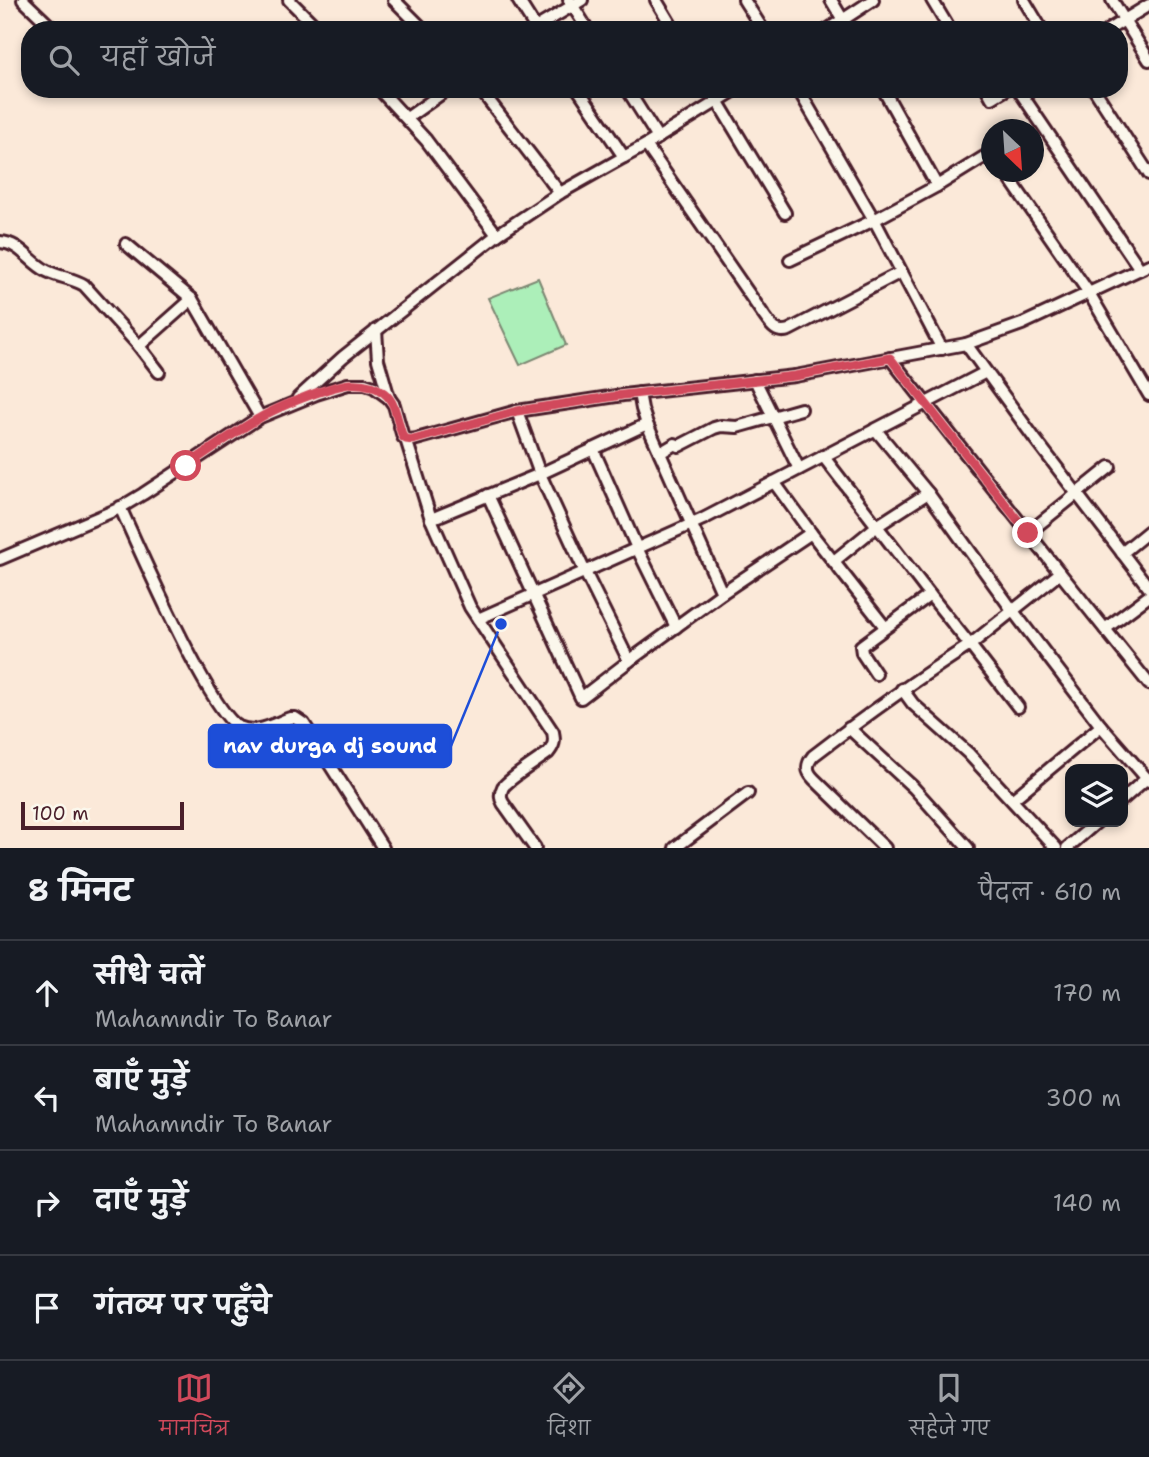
<!DOCTYPE html>
<html lang="hi">
<head>
<meta charset="utf-8">
<style>
	:root { --surface:#171b24; --page:#20242c; --text:#f1f3f6; --muted:#9ea1a6; --line:#363941; --accent:#d1495b }
	body { margin:0; font-family:"Shantell Sans","Playpen Sans Deva",sans-serif; background:var(--page); color:var(--text) }
	.controls { position:absolute; right:21px; bottom:21px; display:grid; overflow:hidden; border-radius:14px; box-shadow:0 4px 10px #0003 }
	.controls button { width:63px; height:63px; display:grid; place-items:center; padding:0; border:0; border-bottom:2px solid var(--line); background:var(--surface); color:var(--text); font:35px sans-serif }
	.compass { position:absolute; left:981px; top:119px; width:63px; height:63px; border-radius:50%; background:var(--surface); box-shadow:0 4px 10px #0003; rotate:155deg }
	.scale { position:absolute; left:21px; bottom:18px; width:163px; box-sizing:border-box; padding-left:7px; border:4px solid #4a1f2b; border-top:0; font-size:19px; line-height:24px; white-space:nowrap; color:#4a1f2b; -webkit-text-stroke:5px #fbf7ec; paint-order:stroke }
	.stop { position:absolute; width:21px; height:21px; margin:-16px; border:5px solid #d1495b; border-radius:50%; background:#fff }
	.stop.end { background:#d1495b; border-color:#fff; box-shadow:0 2px 7px #0008 }
	.list { margin:0; padding:0; list-style:none }
	h2 { display:flex; justify-content:space-between; align-items:center; height:91px; margin:0; padding:0 28px; font-size:30px }
	h2 small { font-size:23px; font-weight:400; color:var(--muted) }
	.list li { display:grid; grid-template-columns:46px 1fr auto; gap:21px; align-items:center; box-sizing:border-box; height:105px; padding:0 28px; border-top:2px solid var(--line) }
	.list b { display:block; font-size:26px; white-space:nowrap }
	.list p { margin:0; font-size:23px; white-space:nowrap; color:var(--muted) }
	.list em { font-size:23px; font-style:normal; color:var(--muted) }
	.icon { flex:none; width:38px; height:38px; fill:none; stroke:currentColor; stroke-width:2; stroke-linecap:round; stroke-linejoin:round }
	.map { position:relative; flex:none; width:1149px; height:848px; overflow:hidden }
	.search { position:absolute; background:var(--surface); box-shadow:0 4px 10px #0003; left:21px; right:21px; top:21px; height:77px; display:flex; align-items:center; gap:18px; box-sizing:border-box; padding:0 24px; border-radius:28px; color:var(--muted); font-size:26px }
	.sheet { height:511px; background:var(--surface) }
	nav { display:flex; justify-content:space-around; align-items:center; box-sizing:border-box; height:98px; border-top:2px solid var(--line); background:var(--surface); font-size:19px; color:var(--muted) }
	nav a { display:grid; justify-items:center; gap:4px }
	nav .on { color:var(--accent) }
	.map>svg:first-child { display:block }
	.green { fill:#acefb9; stroke:#7b8772; stroke-width:2 }
	.lines { fill:none; stroke-linecap:round; stroke-linejoin:round }
	.minor-casing { stroke:#4a1f2b; stroke-width:16 }
	.minor { stroke:#fbf7ec; stroke-width:10 }
	.route { stroke:#d1495b; stroke-width:9 }
	.leader { fill:none; stroke:#1d4ed8; stroke-width:2.5 }
	.callout-dot { fill:#1d4ed8; stroke:#fbf7ec; stroke-width:2.5 }
	.callout { fill:#1d4ed8; stroke:#1d4ed8; stroke-width:2.5 }
	.callout-label { font-size:21px; text-anchor:middle; font-weight:bold; fill:#fff }
</style>
</head>
<body>
<div class="map">
<svg width="1149" height="848" viewBox="0 0 1149 848">
	<rect width="100%" height="100%" fill="#fbe9d9"/>
	<filter id="ink" filterUnits="userSpaceOnUse"><feTurbulence type="fractalNoise" baseFrequency=".0143" numOctaves="2"/><feDisplacementMap in="SourceGraphic" scale="14" xChannelSelector="R" yChannelSelector="G"/><feConvolveMatrix kernelMatrix="1 2 1 2 8 2 1 2 1" color-interpolation-filters="sRGB"/></filter>
	<g filter="url(#ink)">
		<!-- green -->
		<path class="green" d="M538 278 566 345 520 365 488 298Z"/>
		<g class="lines">
			<defs>
				<g id="minor">
					<path d="M23 0 49 25"/>
					<path d="M289 0 319 30"/>
					<path d="M394 0 424 30"/>
					<path d="M518 0 537 30"/>
					<path d="M569 0 588 30"/>
					<path d="M656 0 674 30"/>
					<path d="M744 0 763 30"/>
					<path d="M831 0 849 30"/>
					<path d="M932 0 950 30"/>
					<path d="M1024 0 1042 30"/>
					<path d="M1112 0 1149 60"/>
					<path d="M532 30 582 0"/>
					<path d="M827 30 873 0"/>
					<path d="M1108 30 1149 5"/>
					<path d="M379 89 426 140 497 235"/>
					<path d="M480 89 560 193"/>
					<path d="M578 89 624 157 646 145 737 89"/>
					<path d="M627 89 658 138"/>
					<path d="M710 89 785 213"/>
					<path d="M798 89 877 225 942 349"/>
					<path d="M883 89 937 186"/>
					<path d="M987 89 992 98 1007 89"/>
					<path d="M1018 89 1140 269"/>
					<path d="M1094 89 1149 174"/>
					<path d="M407 118 448 89"/>
					<path d="M646 145 765 317C772 327 777 334 789 330L901 272"/>
					<path d="M1005 172 1089 293 1149 395"/>
					<path d="M0 242C21 243 29 262 47 271 59 277 72 278 84 285L139 346 159 372"/>
					<path d="M126 244 192 299"/>
					<path d="M790 260 874 220 937 186 992 152"/>
					<path d="M376 330 378 360 389 398"/>
					<path d="M966 344 1035 439 1149 588"/>
					<path d="M139 346 192 299 260 417"/>
					<path d="M890 358 1060 573"/>
					<path d="M755 380 799 469"/>
					<path d="M298 398 343 357 497 235 560 193 624 157"/>
					<path d="M517 411 540 474 585 572 629 661 725 591 811 533 885 627"/>
					<path d="M647 424 722 593"/>
					<path d="M875 429 928 493 1013 611 1101 726 1149 781"/>
					<path d="M406 439 431 519 470 607 553 732C555 741 554 746 548 753 537 761 510 778 503 787 500 793 500 798 503 803L535 848"/>
					<path d="M593 449 637 548 676 627"/>
					<path d="M660 453 675 444 679 446 714 428 721 426 737 427 801 409"/>
					<path d="M823 456 930 595"/>
					<path d="M774 482 811 533"/>
					<path d="M488 495 581 698 629 661"/>
					<path d="M120 507C137 544 210 713 239 727 257 735 273 724 290 718H295L304 724 383 848"/>
					<path d="M431 519 540 474 647 424 642 409 639 393"/>
					<path d="M1028 533 1110 467"/>
					<path d="M1122 553 1149 531"/>
					<path d="M0 559 118 509 143 494 260 417 316 394 348 384H365L374 387 389 398 394 405 403 437 406 439 413 440 517 411 623 395 795 376 966 344 1022 324 1149 265"/>
					<path d="M834 561 877 526 928 493"/>
					<path d="M478 619 703 519 986 372"/>
					<path d="M1105 629 1149 596"/>
					<path d="M876 674 862 653 861 646 930 595 970 645C915 680 864 717 813 756 806 765 806 771 814 779L885 848"/>
					<path d="M902 689 913 704 968 753 1056 848"/>
					<path d="M1018 707 970 645 1060 573 1149 684"/>
					<path d="M849 728 913 787 968 848"/>
					<path d="M1123 799 1147 778"/>
					<path d="M1012 800 1101 726"/>
					<path d="M675 848 748 793"/>
					<path d="M1067 848 1097 822"/>
				</g>
			</defs>
			<!-- minor casing -->
			<use href="#minor" class="minor-casing"/>
			<!-- minor -->
			<use href="#minor" class="minor"/>
		</g>
	</g>
	<g class="lines" filter="url(#ink)">
		<!-- route -->
		<path class="route" d="M186 466C210 450 233 433 258 419 277 407 327 387 349 384 362 383 374 385 384 393 397 403 397 423 403 437L406 439 413 440 517 411 623 395 795 376 890 358 1028 533"/>
	</g>
	<!-- callouts -->
	<path class="leader" d="M501 624L451 746"/>
	<circle class="callout-dot" cx="501" cy="624" r="7"/>
	<rect class="callout" x="209" y="725" width="242" height="42" rx="7"/>
	<g class="callout-label">
		<text x="330" y="753">nav durga dj sound</text>
	</g>
</svg>
<div class="controls">
<button><svg class="icon" aria-label="layers" viewBox="0 0 24 24"><path d="M12 4l9 5-9 5-9-5zM3 14l9 5 9-5"/></svg></button>
</div>
<svg class="compass" viewBox="-18 -18 36 36"><path d="M0-13l5 13h-10z" fill="#e53935"/><path d="M0 13l5-13h-10z" fill="#9ea1a6"/></svg>
<div class="scale">100 m</div>
<div class="stop" style="left:186px;top:466px"></div>
<div class="stop end" style="left:1028px;top:533px"></div>
<div class="search"><svg class="icon" aria-label="search" viewBox="0 0 24 24"><circle cx="10" cy="10" r="6"/><path d="M15 15l6 6"/></svg>यहाँ खोजें</div>
</div>
<section class="sheet">
<h2>8 मिनट<small>पैदल · 610 m</small></h2>
<ul class="list">
<li><svg class="icon" aria-label="ahead" viewBox="0 0 24 24"><path d="M12 20V5M6 11l6-6 6 6"/></svg><div><b>सीधे चलें</b><p>Mahamndir To Banar</p></div><em>170 m</em></li>
<li><svg class="icon" aria-label="left" viewBox="0 0 24 24"><path d="M17 20v-9H6M10 6l-5 5 5 5"/></svg><div><b>बाएँ मुड़ें</b><p>Mahamndir To Banar</p></div><em>300 m</em></li>
<li><svg class="icon" aria-label="right" viewBox="0 0 24 24"><path d="M7 20v-9h11M14 6l5 5-5 5"/></svg><div><b>दाएँ मुड़ें</b></div><em>140 m</em></li>
<li><svg class="icon" aria-label="arrive" viewBox="0 0 24 24"><path d="M6 21V4h12l-3 4 3 4H6"/></svg><div><b>गंतव्य पर पहुँचे</b></div></li>
</ul>
</section>
<nav>
<a class="on"><svg class="icon" aria-label="map" viewBox="0 0 24 24"><path d="M3 6l6-2 6 2 6-2v14l-6 2-6-2-6 2zM9 4v14M15 6v14"/></svg>मानचित्र</a>
<a><svg class="icon" aria-label="directions" viewBox="0 0 24 24"><path d="M12 3l9 9-9 9-9-9zM9 14v-3h6M13 9l2 2-2 2"/></svg>दिशा</a>
<a><svg class="icon" aria-label="saved" viewBox="0 0 24 24"><path d="M7 4h10v16l-5-4-5 4z"/></svg>सहेजे गए</a>
</nav>
</body>
</html>
